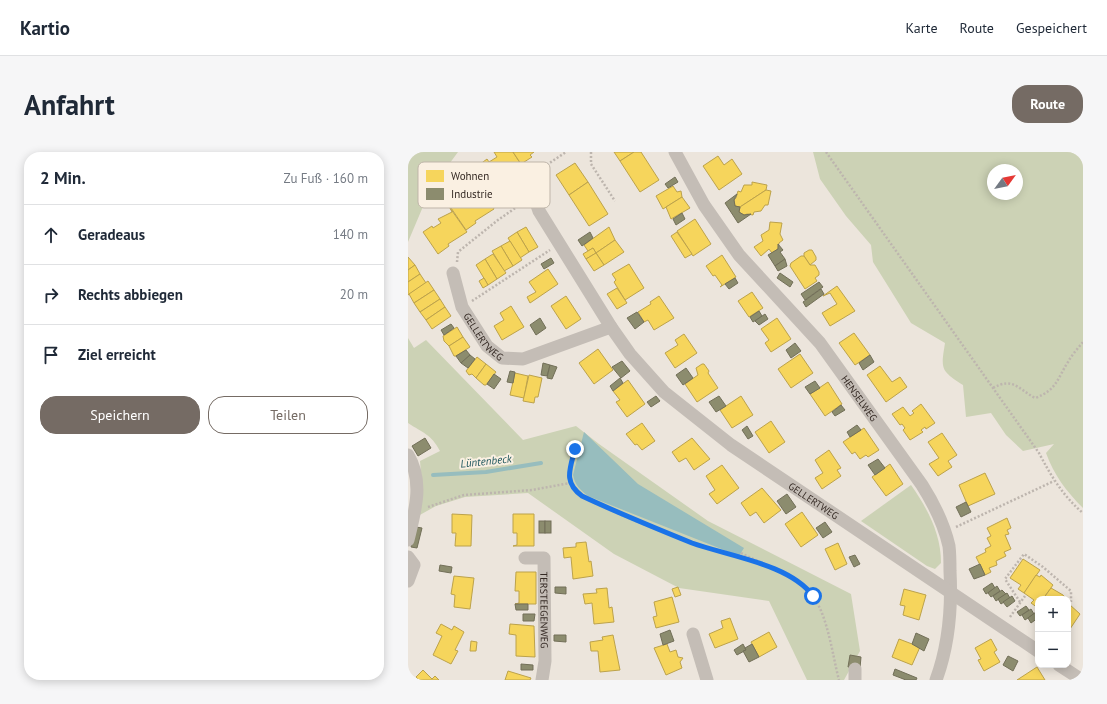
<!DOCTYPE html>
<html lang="de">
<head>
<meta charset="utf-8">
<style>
	:root { --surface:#fff; --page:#f6f6f7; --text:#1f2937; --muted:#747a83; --line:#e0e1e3; --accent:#756b64 }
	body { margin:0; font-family:"PT Sans",sans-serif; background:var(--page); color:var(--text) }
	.controls { position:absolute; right:12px; bottom:12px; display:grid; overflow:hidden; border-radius:8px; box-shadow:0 2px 10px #0003 }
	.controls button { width:36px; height:36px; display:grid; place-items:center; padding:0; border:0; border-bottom:1px solid var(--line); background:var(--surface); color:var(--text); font:20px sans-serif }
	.compass { position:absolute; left:579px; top:12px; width:36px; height:36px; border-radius:50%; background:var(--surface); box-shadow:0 2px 10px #0003; rotate:57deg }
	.stop { position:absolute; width:12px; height:12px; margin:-9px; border:3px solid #1a73e8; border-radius:50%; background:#fff }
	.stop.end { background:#1a73e8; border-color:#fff; box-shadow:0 1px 4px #0008 }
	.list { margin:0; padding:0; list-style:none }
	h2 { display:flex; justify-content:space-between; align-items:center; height:52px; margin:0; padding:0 16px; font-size:17px }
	h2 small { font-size:13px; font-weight:400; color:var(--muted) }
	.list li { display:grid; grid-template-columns:26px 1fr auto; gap:12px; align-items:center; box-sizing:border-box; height:60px; padding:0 16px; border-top:1px solid var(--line) }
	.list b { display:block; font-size:15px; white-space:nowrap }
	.list em { font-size:13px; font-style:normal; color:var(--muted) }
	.actions { display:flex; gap:8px; padding:12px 16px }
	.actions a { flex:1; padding:9px 0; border:1px solid var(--accent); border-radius:16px; text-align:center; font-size:14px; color:var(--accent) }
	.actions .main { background:var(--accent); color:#fff }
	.icon { flex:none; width:22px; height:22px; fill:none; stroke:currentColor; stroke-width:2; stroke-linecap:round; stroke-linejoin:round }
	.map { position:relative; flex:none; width:675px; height:528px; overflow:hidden; border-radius:16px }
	header { display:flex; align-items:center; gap:24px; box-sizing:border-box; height:56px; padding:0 20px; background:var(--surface); border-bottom:1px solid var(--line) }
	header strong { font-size:19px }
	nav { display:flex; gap:22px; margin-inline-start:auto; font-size:14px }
	.intro { display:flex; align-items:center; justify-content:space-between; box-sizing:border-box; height:96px; padding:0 24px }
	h1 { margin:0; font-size:28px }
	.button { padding:10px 18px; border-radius:16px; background:var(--accent); color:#fff; font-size:14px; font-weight:700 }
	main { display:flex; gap:24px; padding:0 24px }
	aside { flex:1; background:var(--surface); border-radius:16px; box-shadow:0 2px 10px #0003 }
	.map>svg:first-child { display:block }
	.green { fill:#ccd2b5; fill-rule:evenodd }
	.water { fill:#97bdbe }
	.homes { fill:#f6d55c; stroke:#bca24b }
	.industry { fill:#8c8c6e; stroke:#726f58 }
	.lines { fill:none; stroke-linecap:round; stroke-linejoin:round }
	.stream { stroke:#97bdbe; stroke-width:4 }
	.path { stroke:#bdb5ae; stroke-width:2.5; stroke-dasharray:2 2; stroke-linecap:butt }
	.minor { stroke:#c4bdb6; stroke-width:13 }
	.route { stroke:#1a73e8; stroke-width:5 }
	.labels { text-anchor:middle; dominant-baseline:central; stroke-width:4; stroke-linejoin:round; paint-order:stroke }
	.street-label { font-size:10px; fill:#352a24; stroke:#faf0e2 }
	.water-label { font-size:11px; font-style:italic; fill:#175159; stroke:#faf0e2 }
	.key { fill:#faf0e2; stroke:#bfb5a9; stroke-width:1 }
	.key-label { font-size:11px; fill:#352a24 }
</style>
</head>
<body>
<header>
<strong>Kartio</strong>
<nav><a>Karte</a><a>Route</a><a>Gespeichert</a></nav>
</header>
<div class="intro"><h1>Anfahrt</h1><a class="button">Route</a></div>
<main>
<aside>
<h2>2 Min.<small>Zu Fuß · 160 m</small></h2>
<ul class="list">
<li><svg class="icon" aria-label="ahead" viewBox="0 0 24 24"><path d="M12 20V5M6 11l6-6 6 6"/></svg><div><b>Geradeaus</b></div><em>140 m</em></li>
<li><svg class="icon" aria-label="right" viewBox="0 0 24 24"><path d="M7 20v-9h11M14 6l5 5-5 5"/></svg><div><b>Rechts abbiegen</b></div><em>20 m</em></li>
<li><svg class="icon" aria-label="arrive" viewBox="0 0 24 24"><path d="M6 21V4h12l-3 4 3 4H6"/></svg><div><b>Ziel erreicht</b></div></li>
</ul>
<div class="actions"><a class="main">Speichern</a><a>Teilen</a></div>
</aside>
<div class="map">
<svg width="675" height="528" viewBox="0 0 675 528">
	<rect width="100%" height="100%" fill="#ece5dc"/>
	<!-- green -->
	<g class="green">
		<path d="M0 0H50L22 38 0 90Z"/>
		<path d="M405 0H675V356C658 339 646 323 638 301L646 292 615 299 598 283 583 261 558 265 555 233C532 218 533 217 537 191L503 171 465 110 463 93 438 64 412 27ZM585 18H609V42H585Z"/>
		<path d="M0 186 6 196 18 188 115 288 168 274 191 292 300 369 443 442 452 499 436 528H399L361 449 271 436 206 402 120 341 57 345 28 354 10 364 14 332 12 309 32 299C23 282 15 281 0 271Z"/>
		<path d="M503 333C519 356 533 381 533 411L527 417 519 414 453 369Z"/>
	</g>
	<!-- water -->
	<path class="water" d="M176 280 230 332 336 396 331 404 180 344C172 338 167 333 165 323Z"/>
	<!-- homes -->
	<g class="homes">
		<path d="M86 0H105L114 14 95 26 97 28 85 36 71 13 79 7 81 10 89 5Z"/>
		<path d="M105 0H126L122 3 124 5 113 12Z"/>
		<path d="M206 0H226L212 9Z"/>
		<path d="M226 0H233L251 28 232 40 212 9Z"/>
		<path d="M310 4 316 13 324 7 334 22 311 38 295 14Z"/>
		<path d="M167 11 180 30 161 43 148 23Z"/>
		<path d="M180 30 200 62 181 74 161 43Z"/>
		<path d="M344 30 359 33 358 38 332 55 327 54 326 48 328 46 330 39 333 40 336 33H344Z"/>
		<path d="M265 34 269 40 273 39 274 45 255 57 248 44Z"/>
		<path d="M73 37 81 47 86 57 67 69 68 71 58 78 43 56 51 51 52 53 60 48 57 44 63 40 64 43Z"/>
		<path d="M358 38 363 39 360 53H357L353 59 346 60 345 63 339 62 336 63 331 60 332 55Z"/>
		<path d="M274 45 282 56 263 67 258 55Z"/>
		<path d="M42 56 59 80 40 92 41 94 30 102 15 80 24 74 25 76 33 71 30 67 44 60Z"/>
		<path d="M287 67 303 92 285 104 269 79Z"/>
		<path d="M362 70 374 71 372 82 375 88 371 91 370 97 364 101 361 97 353 104 346 95 355 89 353 83 361 78Z"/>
		<path d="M118 75 130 95 121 100 109 80Z"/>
		<path d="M201 75 207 88 188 101 185 96 180 99 176 93Z"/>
		<path d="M109 80 121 100 112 106 100 86Z"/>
		<path d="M269 80 284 102 277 106 263 84Z"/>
		<path d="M207 88 216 100 196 113 188 101Z"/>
		<path d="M102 89 114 108 105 114 93 94Z"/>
		<path d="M93 94 105 114 96 119 84 99Z"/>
		<path d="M185 96 188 101 178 107 175 102Z"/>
		<path d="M401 98H404L408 105V108L402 113 396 104V101Z"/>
		<path d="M188 101 196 113 186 119 178 107Z"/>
		<path d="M85 102 98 121 89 127 77 107Z"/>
		<path d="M314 103 328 125 312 135 314 133 307 123 305 124 298 114Z"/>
		<path d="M393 104H396L402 113H407L411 120V123L407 126 409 129 397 137 382 114 383 111Z"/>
		<path d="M0 105 7 113 0 118Z"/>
		<path d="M77 107 89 127 80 133 68 113Z"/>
		<path d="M221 112 236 136 217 148 206 130 208 128 204 122Z"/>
		<path d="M7 113 12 122 0 130V118Z"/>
		<path d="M140 117 150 132 122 151 119 145 128 140 121 130Z"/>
		<path d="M12 122 18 131 0 143V130Z"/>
		<path d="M76 126 80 133 75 136 71 129Z"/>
		<path d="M20 129 26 138 6 151 1 142Z"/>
		<path d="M429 134 447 159 422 174 414 161 429 152 422 141 415 144Z"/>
		<path d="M209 136 219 151 209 157 199 142Z"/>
		<path d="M26 138 32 147 12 160 6 151Z"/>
		<path d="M344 140 355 156 341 165 330 149Z"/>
		<path d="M158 144 173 167 158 177 143 154Z"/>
		<path d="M251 144 266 166 246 178 240 168 236 170 230 160 243 152 242 150Z"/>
		<path d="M32 147 37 155 18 168 12 160Z"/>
		<path d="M103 154 116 175 94 188 86 174 96 168 92 161Z"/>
		<path d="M37 155 43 164 24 177 18 168Z"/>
		<path d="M369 166 383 187 363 200 357 191 361 188 353 177Z"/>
		<path d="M49 175 55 185 41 194 36 189 35 184Z"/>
		<path d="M446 181 462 203 447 213 431 191Z"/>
		<path d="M276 182 289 201 267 216 257 201 270 193 267 188Z"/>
		<path d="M55 185 62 195 48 204H46L41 194Z"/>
		<path d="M190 197 205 218 186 232 171 211Z"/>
		<path d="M392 202 405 221 383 236 370 217Z"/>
		<path d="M69 205 78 212 68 226 64 222 61 223 58 219Z"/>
		<path d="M78 212 88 220 78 233H76L68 226Z"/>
		<path d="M294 212H296L301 219 300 221 310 236 289 250 277 232 290 223 288 216Z"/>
		<path d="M472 214 484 230 492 225 499 235 478 250 459 223Z"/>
		<path d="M107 221 120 224 116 246 102 243Z"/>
		<path d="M121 223 134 226 130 245H127L126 251 115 249Z"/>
		<path d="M220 228 237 252 219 265 208 250 212 248 205 239Z"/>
		<path d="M420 230 434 252 417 264 402 242Z"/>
		<path d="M333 244 345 263 324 276 312 258Z"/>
		<path d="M513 252 527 271 518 277 517 275 513 278 515 280 502 288 495 278 497 276 494 272 492 273 484 262 495 255 502 264 506 261 504 259Z"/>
		<path d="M363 269 377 290 361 301 347 280Z"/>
		<path d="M234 271 247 289 234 298 229 292 227 293 218 282Z"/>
		<path d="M456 276 471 298 460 305 458 303 452 307 447 300 444 302 435 290Z"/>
		<path d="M534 281 549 303 540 309 544 315 530 324 521 312 531 306 520 290Z"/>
		<path d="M284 286 302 307 286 318 278 306 271 310 264 300Z"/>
		<path d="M421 298 433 316 429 318 433 324 414 337 407 326 415 321 407 308Z"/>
		<path d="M482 312 495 332 478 344 464 325Z"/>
		<path d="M314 313 331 336 309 352 301 342 307 338 298 324Z"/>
		<path d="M577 321 587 342 560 354 551 333Z"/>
		<path d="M354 336 373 358 356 371 348 360 342 364 333 351Z"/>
		<path d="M394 360 410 383 393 395 377 372Z"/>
		<path d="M44 362 64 363 63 394H47L48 381H44Z"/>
		<path d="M105 362H126V394H105L109 393V381H105Z"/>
		<path d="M599 366 603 376 599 378 601 382 597 383 603 397 596 400 598 404 588 409 589 413 581 416 583 420 577 423 568 405 578 400 577 397 583 394 579 386 583 384 579 376Z"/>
		<path d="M178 390 181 410 183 409 185 424 165 427 163 405 156 406 155 396 168 395V391Z"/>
		<path d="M430 391 439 412 427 418 417 397Z"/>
		<path d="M615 407 632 418 616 441 610 437 613 433 602 426Z"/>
		<path d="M108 420H128V452H107L111 451V439H107Z"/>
		<path d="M628 423 632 425 633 423 645 433 635 447H630V456L623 451 626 448 616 441Z"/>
		<path d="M46 424 66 426 62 457 46 455 47 443 43 442Z"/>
		<path d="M270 435 273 443 267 445 264 437Z"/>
		<path d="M199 436 201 456 204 455 206 470 186 472 184 451 177 452 175 442 189 441 188 437Z"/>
		<path d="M643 436 655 443 658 447H635Z"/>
		<path d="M496 437 518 443 511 468 495 463 497 454 492 453Z"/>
		<path d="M264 445 271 470 248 476 245 465 249 464 246 450Z"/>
		<path d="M661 452 672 462 660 480V454Z"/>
		<path d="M322 466 330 487 307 496 301 482 315 476 313 469Z"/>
		<path d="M33 472 44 478 46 474 56 480 47 498 50 499 43 512 25 503 34 484 28 481Z"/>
		<path d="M102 472 126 474 127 505 108 504V483L101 482Z"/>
		<path d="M361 480 369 495 351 505 343 490Z"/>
		<path d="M205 483 212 518 192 520 190 499H183L182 490 195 488 194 485Z"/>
		<path d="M491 487 512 495 504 513 484 505Z"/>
		<path d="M583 487 589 498 586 500 592 510 576 519 570 508 573 507 567 496Z"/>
		<path d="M63 489 69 490 68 499H62Z"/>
		<path d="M259 492 262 500 268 498 270 505 275 506 272 510 274 516 258 523 246 496Z"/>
		<path d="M629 515 637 528H609Z"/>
		<path d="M15 518 24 527 27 524 31 528H11L8 525Z"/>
		<path d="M100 519 123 526 122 528H97Z"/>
	</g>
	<!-- industry -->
	<g class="industry">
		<path d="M267 25 270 30 260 36 257 32Z"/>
		<path d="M329 42 326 48 327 54 332 55 331 60 336 63 343 62 330 71 317 51Z"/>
		<path d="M274 61 277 67 268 73 265 67Z"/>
		<path d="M182 80 185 86 174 94 170 88Z"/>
		<path d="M370 92 375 98 372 100 377 107 367 114 360 103 370 97Z"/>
		<path d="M143 106 146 111 136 117 133 112Z"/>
		<path d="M377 107 379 114 370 119 367 114Z"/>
		<path d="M372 121 385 130 382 135 369 126Z"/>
		<path d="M327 126 330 131 321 137 317 132Z"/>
		<path d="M411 130 415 135 397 148 393 142Z"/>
		<path d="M413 137 416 142 398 155 395 150Z"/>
		<path d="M351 159 354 164 345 170 342 165Z"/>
		<path d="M229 160 236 170 227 177 219 166Z"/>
		<path d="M357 162 360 167 351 173 347 169Z"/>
		<path d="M132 166 138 176 128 183 122 173Z"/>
		<path d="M43 172 46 176 36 183 33 178Z"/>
		<path d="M387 191 393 199 383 206 378 198Z"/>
		<path d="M58 198 62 203 53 211 48 204Z"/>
		<path d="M62 203 67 207 60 216 53 211Z"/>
		<path d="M462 203 466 210 455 218 451 211Z"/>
		<path d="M214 209 222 219 213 226 204 215Z"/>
		<path d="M135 211 142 213 139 224 133 223Z"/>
		<path d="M142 213 149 215 144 227 139 226Z"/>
		<path d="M278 216 285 226 275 233 268 223Z"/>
		<path d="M102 219 107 220 105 231 99 230Z"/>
		<path d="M86 222 93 227 86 237 79 232Z"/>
		<path d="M212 226 215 231 205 239 202 234Z"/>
		<path d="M407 229 412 236 402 242 397 235Z"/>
		<path d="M248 244 252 249 243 255 239 250Z"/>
		<path d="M311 244 318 254 308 260 301 250Z"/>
		<path d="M433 253 437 258 427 264 424 260Z"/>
		<path d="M449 273 453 278 442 285 439 280Z"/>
		<path d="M339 274 345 284 340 287 334 278Z"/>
		<path d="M17 286 23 296 10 304 4 294Z"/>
		<path d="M470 307 477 316 467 323 460 313Z"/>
		<path d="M379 342 388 355 378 362 369 349Z"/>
		<path d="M558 350 563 360 553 365 548 355Z"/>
		<rect x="131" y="369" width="6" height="12"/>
		<rect x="137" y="369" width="6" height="12"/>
		<path d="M417 370 424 380 415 386 408 376Z"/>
		<path d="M8 375 14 376 9 396 3 395Z"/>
		<path d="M447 403 452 412 446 415 441 405Z"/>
		<path d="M572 412 577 423 566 427 561 417Z"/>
		<path d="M32 413 44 415 43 421 31 419Z"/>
		<path d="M584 431 587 436 578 442 575 437Z"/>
		<path d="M589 434 592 439 583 445 580 441Z"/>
		<path d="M147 435H158V442L147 441Z"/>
		<path d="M594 438 598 442 588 449 585 444Z"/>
		<path d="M599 441 602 446 593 452 590 447Z"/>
		<path d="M604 444 607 449 599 455 595 450Z"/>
		<path d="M107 452H120V458H108Z"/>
		<path d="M618 454 621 458 612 464 609 460Z"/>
		<path d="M623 457 626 462 617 468 614 463Z"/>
		<path d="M628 460 630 466 623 471 620 466Z"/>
		<path d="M115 462H127L126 469H115Z"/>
		<path d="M262 478 266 489 255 493 252 482Z"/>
		<path d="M508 481 521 487 516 499 504 492Z"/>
		<path d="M146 483H158V490L146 489Z"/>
		<path d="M335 492 338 498 329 503 326 498Z"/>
		<path d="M344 492 351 505 341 510 335 499 338 498 337 496Z"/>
		<path d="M442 503 453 505 452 516 440 515Z"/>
		<path d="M600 504 610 509 605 519 595 513Z"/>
		<path d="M113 512 125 513V518H113Z"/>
		<path d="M487 517 509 526 508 528H498L485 523Z"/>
	</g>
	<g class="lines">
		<!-- stream -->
		<path class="stream" d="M25 323 78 320 133 311"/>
		<!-- path -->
		<g class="path">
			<path d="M183 0V12L207 49"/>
			<path d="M418 0 631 301C643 324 655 344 675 361"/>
			<path d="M130 26 137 14 158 0"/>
			<path d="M49 110 50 100 90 68 116 50"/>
			<path d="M64 149 142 98"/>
			<path d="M585 236C605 225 609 236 627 246 649 238 649 227 660 210 664 203 670 196 675 190"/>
			<path d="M168 292C164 313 154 329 174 345 229 371 290 396 349 409"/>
			<path d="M20 355 56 343 124 338 162 331"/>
			<path d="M548 375 646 329"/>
			<path d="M333 401C354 412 380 420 398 436 419 454 424 502 431 528"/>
			<path d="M612 450 597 427 616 402 635 415 663 439V450"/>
			<path d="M602 465 617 444"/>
		</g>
		<!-- minor -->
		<g class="minor">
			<path id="s1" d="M267 0 296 53 331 103 412 191 514 333C526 352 536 372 541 394 542 402 542 411 542 419 544 457 541 493 528 528"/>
			<path id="s2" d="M123 36 131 59 203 175 222 202 256 240 323 293 630 499"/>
			<path id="s3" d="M45 121 54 155 79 194 94 206 115 207 203 175"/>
			<path d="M0 303C16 330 7 359 0 388"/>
			<path d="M0 405 6 413 0 429"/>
			<path id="s4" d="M117 406H136L137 509 134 528"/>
			<path d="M285 482 299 528"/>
			<path d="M651 513 674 528"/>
			<path d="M447 528V517"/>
		</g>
	</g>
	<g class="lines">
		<!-- route -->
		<path class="route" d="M167 297C162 317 155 330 174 344 210 361 247 376 284 391 320 404 382 412 405 444"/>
	</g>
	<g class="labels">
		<!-- street labels -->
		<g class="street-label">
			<text stroke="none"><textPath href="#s3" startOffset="72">GELLERTWEG</textPath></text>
			<text stroke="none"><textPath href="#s1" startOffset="309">HENSELWEG</textPath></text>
			<text stroke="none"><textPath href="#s2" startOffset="430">GELLERTWEG</textPath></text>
			<text stroke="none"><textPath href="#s4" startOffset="71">TERSTEEGENWEG</textPath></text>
		</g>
		<!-- water labels -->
		<g class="water-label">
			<text transform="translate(78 309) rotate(-6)">Lüntenbeck</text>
		</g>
	</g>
	<!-- legend -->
	<rect x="10" y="10" width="132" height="46" rx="6" class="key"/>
	<rect x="18" y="18" width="18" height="12" fill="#f6d55c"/>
	<rect x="18" y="36" width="18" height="12" fill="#8c8c6e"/>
	<g class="key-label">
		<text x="43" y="28">Wohnen</text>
		<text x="43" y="46">Industrie</text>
	</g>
</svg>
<div class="controls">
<button>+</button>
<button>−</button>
</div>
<svg class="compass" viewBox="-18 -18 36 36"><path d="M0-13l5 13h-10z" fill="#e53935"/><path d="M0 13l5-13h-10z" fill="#747a83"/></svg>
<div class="stop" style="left:405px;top:444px"></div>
<div class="stop end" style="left:167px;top:297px"></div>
</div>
</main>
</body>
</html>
